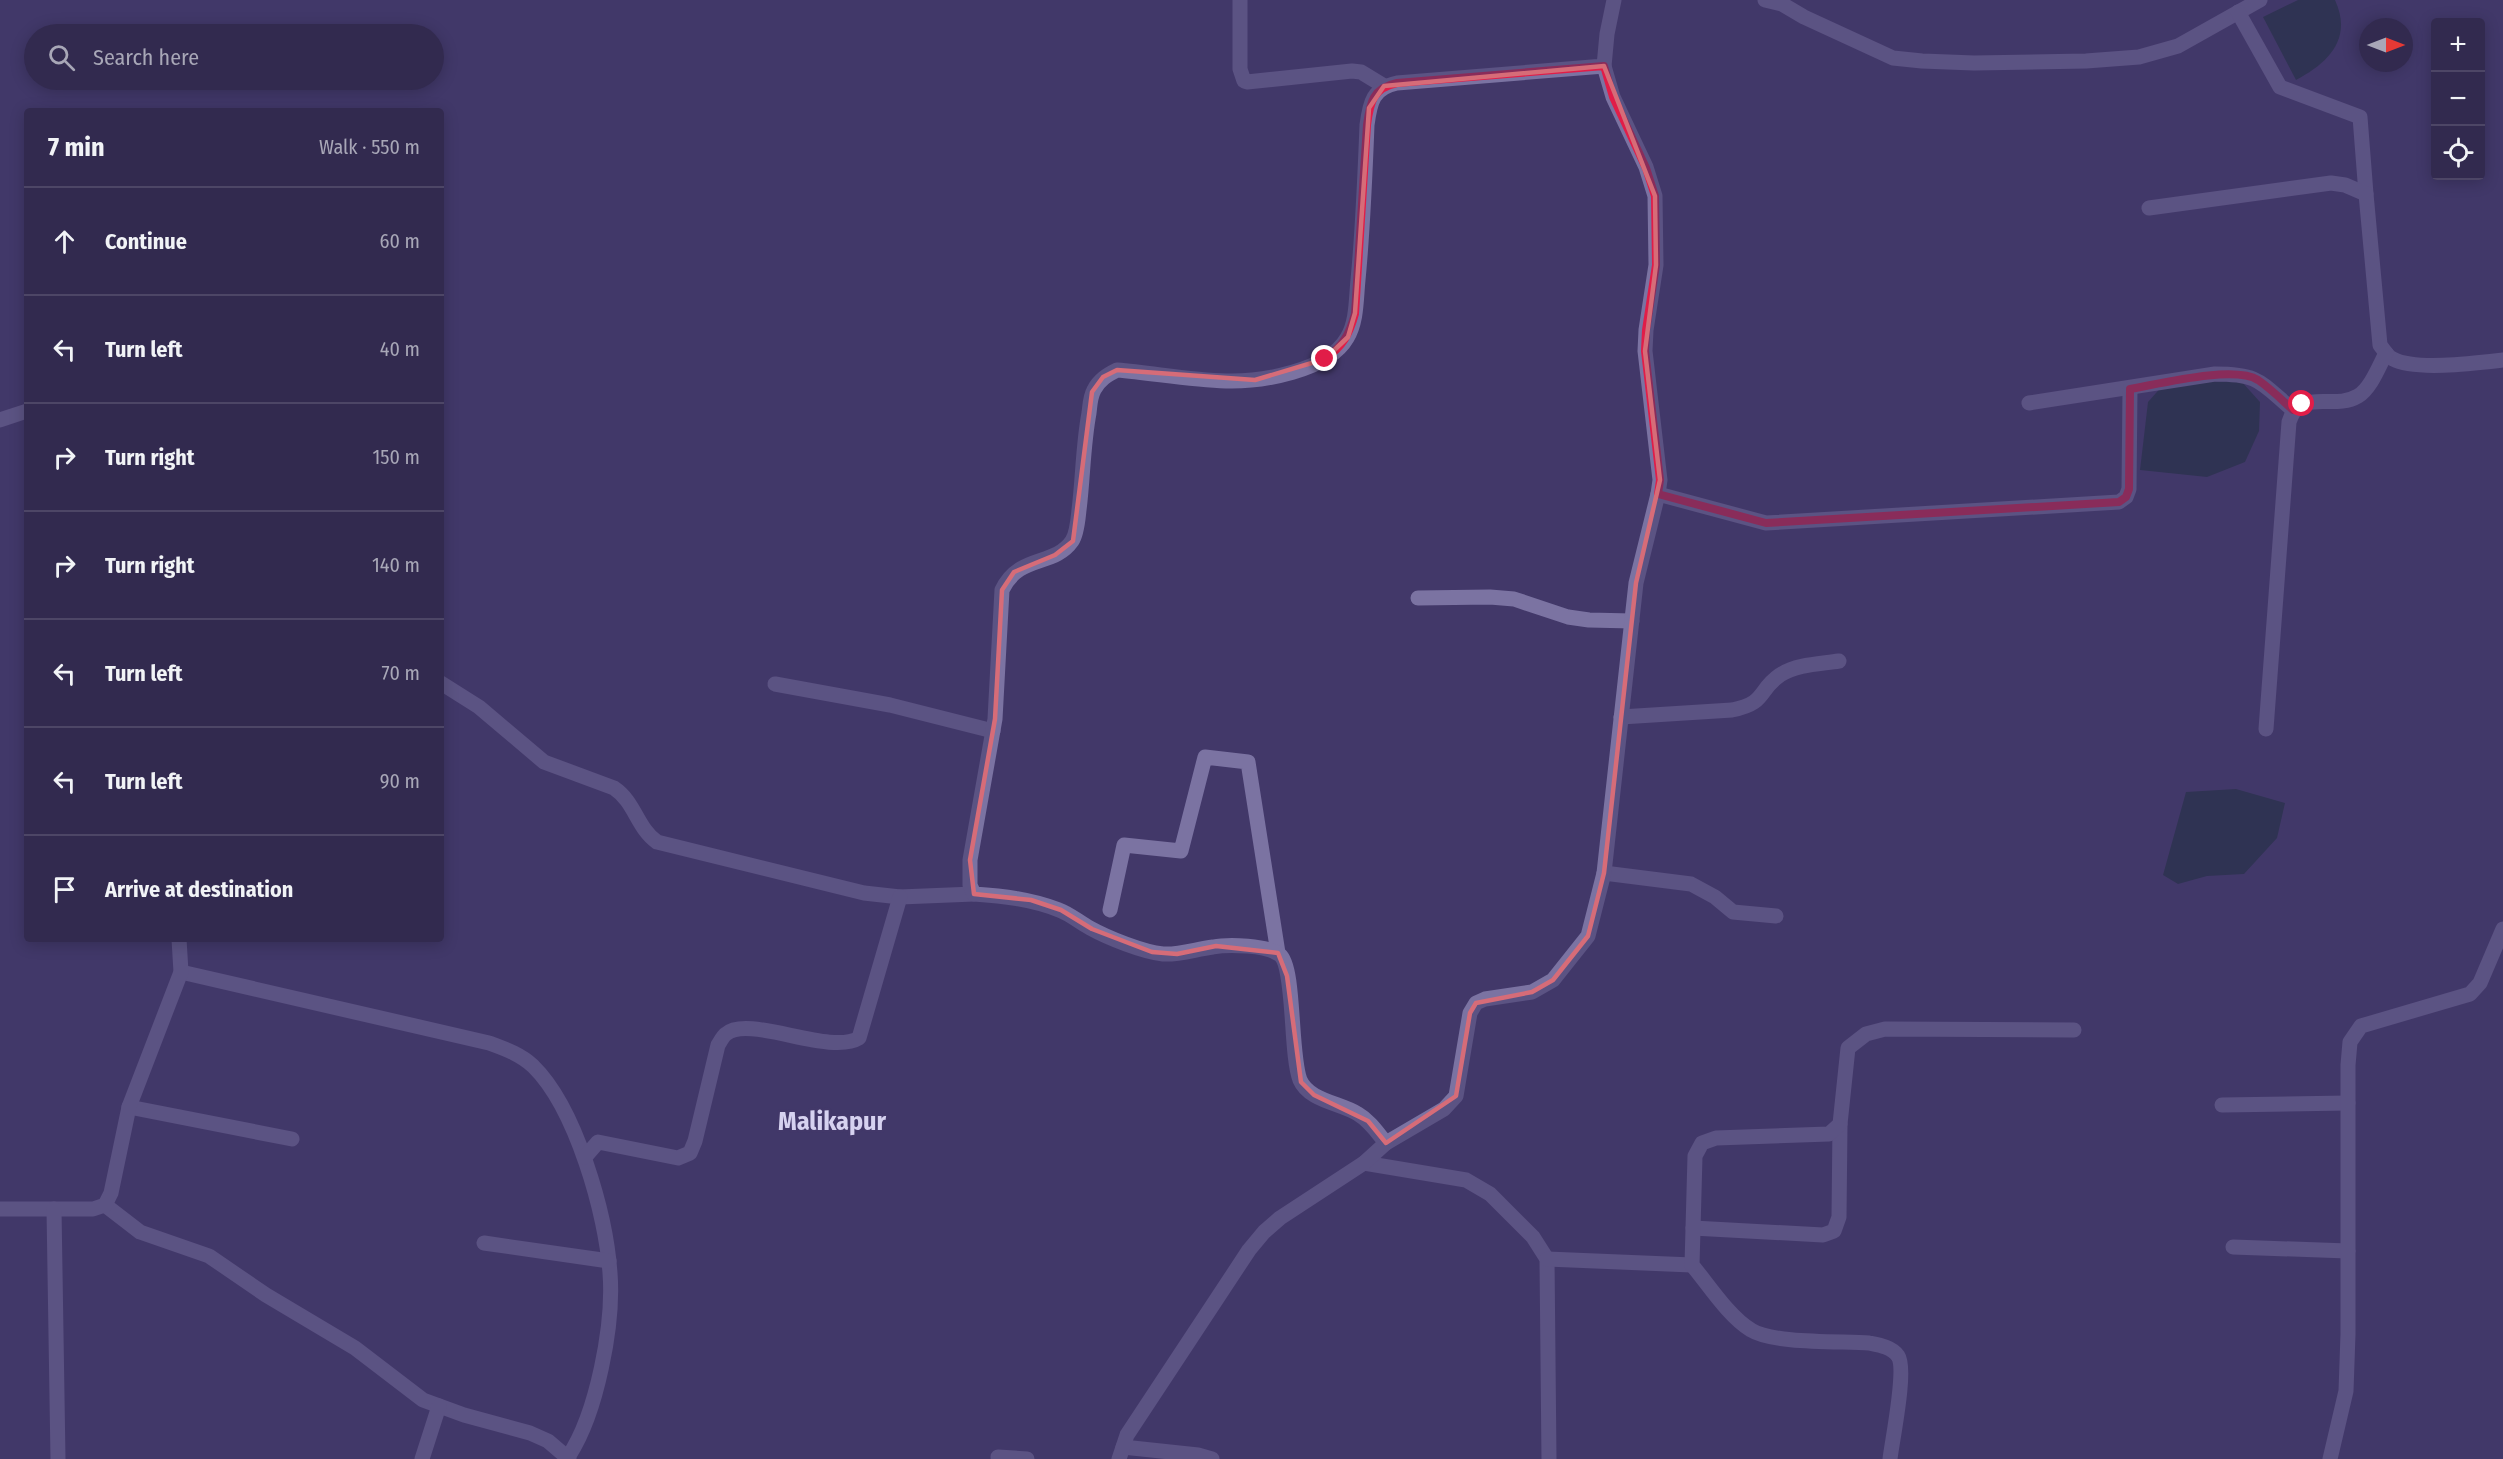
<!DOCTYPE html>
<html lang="en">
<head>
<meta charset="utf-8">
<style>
	:root { --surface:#322a4f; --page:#3d3659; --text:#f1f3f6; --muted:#a8a7b7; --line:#4d4666 }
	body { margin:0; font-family:"Fira Sans Condensed",sans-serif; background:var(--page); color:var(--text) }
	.controls { position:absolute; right:18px; top:18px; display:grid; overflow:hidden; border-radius:6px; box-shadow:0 3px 15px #0003 }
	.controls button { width:54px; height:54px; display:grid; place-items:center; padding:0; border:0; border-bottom:2px solid var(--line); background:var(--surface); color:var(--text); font:30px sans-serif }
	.compass { position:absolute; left:2359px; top:18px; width:54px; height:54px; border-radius:50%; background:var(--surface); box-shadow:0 3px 15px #0003; rotate:90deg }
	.stop { position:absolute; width:18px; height:18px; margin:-14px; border:4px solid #e11d48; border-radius:50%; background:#fff }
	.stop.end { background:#e11d48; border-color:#fff; box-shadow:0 2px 6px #0008 }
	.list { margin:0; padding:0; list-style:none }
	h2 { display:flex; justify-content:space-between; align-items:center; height:78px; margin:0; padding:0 24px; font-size:26px }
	h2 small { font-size:20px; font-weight:400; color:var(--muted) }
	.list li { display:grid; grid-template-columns:39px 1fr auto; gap:18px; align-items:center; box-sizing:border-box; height:108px; padding:0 24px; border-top:2px solid var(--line) }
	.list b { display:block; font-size:22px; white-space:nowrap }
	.list em { font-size:20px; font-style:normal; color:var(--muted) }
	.icon { flex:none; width:33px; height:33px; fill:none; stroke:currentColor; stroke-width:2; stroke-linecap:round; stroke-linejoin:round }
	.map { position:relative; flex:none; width:2503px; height:1459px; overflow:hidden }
	.search { position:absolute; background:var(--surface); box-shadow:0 3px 15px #0003; left:24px; top:24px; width:420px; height:66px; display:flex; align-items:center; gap:15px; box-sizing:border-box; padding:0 21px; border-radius:33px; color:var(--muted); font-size:22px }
	.panel { position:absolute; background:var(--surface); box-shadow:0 3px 15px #0003; left:24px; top:108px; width:420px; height:834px; border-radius:6px }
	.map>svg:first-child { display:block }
	.water { fill:#1a2d38 }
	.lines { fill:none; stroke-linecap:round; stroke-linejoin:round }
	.minor { stroke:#7b73a2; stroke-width:15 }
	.route { stroke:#e11d48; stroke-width:8 }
	.marked { fill:none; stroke:#d66c78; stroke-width:4.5; stroke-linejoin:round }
	.labels { text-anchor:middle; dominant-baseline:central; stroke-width:5; stroke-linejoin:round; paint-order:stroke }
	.district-label { font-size:26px; font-weight:bold; fill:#d6d2f0; stroke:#423869 }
</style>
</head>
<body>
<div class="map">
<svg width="2503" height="1459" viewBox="0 0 2503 1459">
	<rect width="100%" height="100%" fill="#423869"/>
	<!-- water -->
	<g class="water">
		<path d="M2298 0H2335C2353 39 2328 63 2296 80L2263 17Z"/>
		<path d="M2205 381 2242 382 2260 402 2259 431 2245 462 2207 477 2140 470 2148 402 2164 384Z"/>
		<path d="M2236 789 2285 803 2277 838 2244 874 2207 876 2178 884 2163 875 2186 792Z"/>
	</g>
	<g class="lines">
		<!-- minor -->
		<g class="minor">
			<path d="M1240 0V69L1244 81 1247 82 1352 71 1361 72 1384 86"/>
			<path d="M1765 0 1782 4 1804 17 1893 58 1922 61 1974 63 2086 61 2139 57 2178 46 2260 0"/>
			<path d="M2238 12 2280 87 2360 117 2366 194"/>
			<path d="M2149 208 2331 183 2345 185 2366 194 2380 345C2384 350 2388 357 2393 359 2415 371 2477 363 2503 360"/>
			<path d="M2029 403 2215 374C2260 374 2260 382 2293 410"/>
			<path d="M0 420 27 411"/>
			<path d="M1658 494 1766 523 2119 502 2126 497 2129 489 2130 389"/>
			<path d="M1418 598 1490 597 1514 599 1568 617 1589 620 1632 621"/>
			<path d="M441 683 479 707 544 762 614 788C635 802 637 828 657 842L864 893 900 897 974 894"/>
			<path d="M775 684 890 705 993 731"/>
			<path d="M1621 717 1732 710C1767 703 1757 691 1780 675 1797 664 1820 664 1839 661"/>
			<path d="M2266 729 2289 422C2300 387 2333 411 2358 396 2371 388 2379 366 2386 353"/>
			<path d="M1604 873 1691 884 1715 897 1733 912 1776 916"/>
			<path d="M1110 910 1124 845 1181 851 1205 757 1248 762 1278 953"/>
			<path d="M181 972 489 1043C505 1049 520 1054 533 1066 576 1108 606 1214 610 1273 614 1324 597 1414 568 1457"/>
			<path d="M2222 1105 2348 1103"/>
			<path d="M129 1107 292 1139"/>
			<path d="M1386 1143 1444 1109 1456 1096 1470 1013 1476 1003 1485 999 1532 992 1553 980 1588 936 1604 873 1636 583 1658 494 1660 480 1645 351 1646 330 1656 265 1655 196 1646 167 1613 97 1604 66"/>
			<path d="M585 1157 598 1142 678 1158 690 1153 695 1141 718 1045C720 1042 723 1036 726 1034 748 1014 830 1056 859 1038L900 897"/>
			<path d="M1364 1163 1466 1180 1490 1194 1533 1237 1547 1259 1549 1459"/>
			<path d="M105 1205 140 1232 209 1256 266 1295 355 1348 423 1400 464 1415 530 1433 548 1441 569 1459"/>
			<path d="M0 1209H93L105 1205 111 1193 129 1107 181 972 179 939"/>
			<path d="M54 1209 58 1459"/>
			<path d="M1693 1228 1823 1235 1834 1231 1839 1217 1840 1124"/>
			<path d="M484 1243 609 1261"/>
			<path d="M2233 1247 2348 1251"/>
			<path d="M1547 1259 1692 1265"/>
			<path d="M1123 1447 1198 1455 1212 1459"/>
			<path d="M998 1457 1027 1459"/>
			<path d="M422 1459 439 1406"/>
			<path d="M1119 1459 1127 1435 1249 1250 1264 1232 1280 1218 1364 1163 1386 1143C1377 1132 1370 1121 1358 1114 1341 1103 1309 1101 1300 1080 1290 1055 1295 967 1280 955 1268 945 1228 944 1213 947 1196 949 1180 955 1163 954 1143 952 1108 938 1090 928 1079 922 1070 914 1059 910 1031 899 1003 896 974 894L970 885V860L995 719 1002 590C1019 554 1054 567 1072 541 1077 534 1078 519 1079 510 1083 478 1083 445 1089 413 1090 406 1090 397 1094 390 1099 380 1107 375 1117 370 1153 373 1190 380 1226 381 1261 382 1328 371 1347 338 1357 322 1356 299 1358 280 1363 228 1365 177 1367 125 1370 102 1373 88 1397 83L1604 66 1607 34 1614 0"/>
			<path d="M1890 1459C1892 1441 1907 1369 1898 1356 1892 1347 1879 1345 1869 1343 1841 1341 1773 1344 1751 1330 1729 1317 1708 1284 1692 1265L1695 1156 1702 1143 1716 1138 1829 1134 1840 1124 1848 1048 1866 1034 1885 1029 2074 1030"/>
			<path d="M2330 1459 2346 1391 2348 1334V1065L2350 1042 2361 1026 2470 994 2480 983 2503 929"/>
		</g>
	</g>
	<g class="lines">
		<!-- route -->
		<path class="route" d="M1325 359C1343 346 1349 335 1355 314L1367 125C1370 102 1373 88 1397 83L1604 66 1613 97 1646 168 1655 196 1656 265 1646 330 1645 351 1660 480 1658 494 1766 523 2119 502 2126 497 2129 489 2130 389C2159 384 2234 365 2258 380 2270 388 2282 400 2293 410L2302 404"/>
	</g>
	<!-- marked area -->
	<path d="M0 0H2503V1459H0ZM1604 66 1655 196 1656 265 1645 351 1660 480 1636 583 1604 873 1588 936 1553 980 1532 992 1476 1003 1470 1013 1456 1096 1386 1143 1368 1121 1314 1095 1301 1082 1287 976 1278 953 1216 946 1177 954 1152 952 1092 929 1061 910 1031 900 974 894 970 860 995 719 1002 590 1014 572 1055 555 1073 541 1092 392 1103 377 1117 370 1255 380 1325 359 1348 337 1355 313 1369 108 1384 86Z" fill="#423869" fill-opacity=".55" fill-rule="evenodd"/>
	<path class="marked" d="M1604 66 1655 196 1656 265 1645 351 1660 480 1636 583 1604 873 1588 936 1553 980 1532 992 1476 1003 1470 1013 1456 1096 1386 1143 1368 1121 1314 1095 1301 1082 1287 976 1278 953 1216 946 1177 954 1152 952 1092 929 1061 910 1031 900 974 894 970 860 995 719 1002 590 1014 572 1055 555 1073 541 1092 392 1103 377 1117 370 1255 380 1325 359 1348 337 1355 313 1369 108 1384 86Z"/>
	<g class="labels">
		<!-- district labels -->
		<g class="district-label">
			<text x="832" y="1121">Malikapur</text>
		</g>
	</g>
</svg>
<div class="controls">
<button>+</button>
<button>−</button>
<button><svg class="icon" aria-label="locate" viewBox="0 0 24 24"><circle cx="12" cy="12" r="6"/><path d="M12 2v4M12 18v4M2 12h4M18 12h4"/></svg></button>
</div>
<svg class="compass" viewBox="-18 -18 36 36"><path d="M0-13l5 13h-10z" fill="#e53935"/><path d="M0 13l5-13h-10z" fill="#a8a7b7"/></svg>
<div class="stop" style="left:2302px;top:404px"></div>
<div class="stop end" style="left:1325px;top:359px"></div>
<div class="search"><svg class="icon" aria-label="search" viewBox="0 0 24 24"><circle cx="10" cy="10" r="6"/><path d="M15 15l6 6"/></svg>Search here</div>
<section class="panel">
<h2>7 min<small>Walk · 550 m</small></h2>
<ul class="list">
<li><svg class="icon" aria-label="ahead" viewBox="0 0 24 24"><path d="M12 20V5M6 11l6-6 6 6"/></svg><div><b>Continue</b></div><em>60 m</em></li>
<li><svg class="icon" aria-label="left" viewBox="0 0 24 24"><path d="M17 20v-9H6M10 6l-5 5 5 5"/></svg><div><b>Turn left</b></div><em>40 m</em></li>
<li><svg class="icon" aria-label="right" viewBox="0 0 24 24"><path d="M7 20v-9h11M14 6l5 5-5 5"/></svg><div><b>Turn right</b></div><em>150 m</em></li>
<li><svg class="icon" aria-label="right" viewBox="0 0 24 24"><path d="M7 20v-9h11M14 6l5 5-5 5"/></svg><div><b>Turn right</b></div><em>140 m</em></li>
<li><svg class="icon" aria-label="left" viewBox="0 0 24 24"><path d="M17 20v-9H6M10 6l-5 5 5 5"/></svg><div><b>Turn left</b></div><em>70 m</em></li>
<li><svg class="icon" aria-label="left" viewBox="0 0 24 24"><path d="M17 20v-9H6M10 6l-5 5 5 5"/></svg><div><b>Turn left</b></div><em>90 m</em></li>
<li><svg class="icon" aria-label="arrive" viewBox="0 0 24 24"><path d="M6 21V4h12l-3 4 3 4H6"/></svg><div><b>Arrive at destination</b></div></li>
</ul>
</section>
</div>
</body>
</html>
